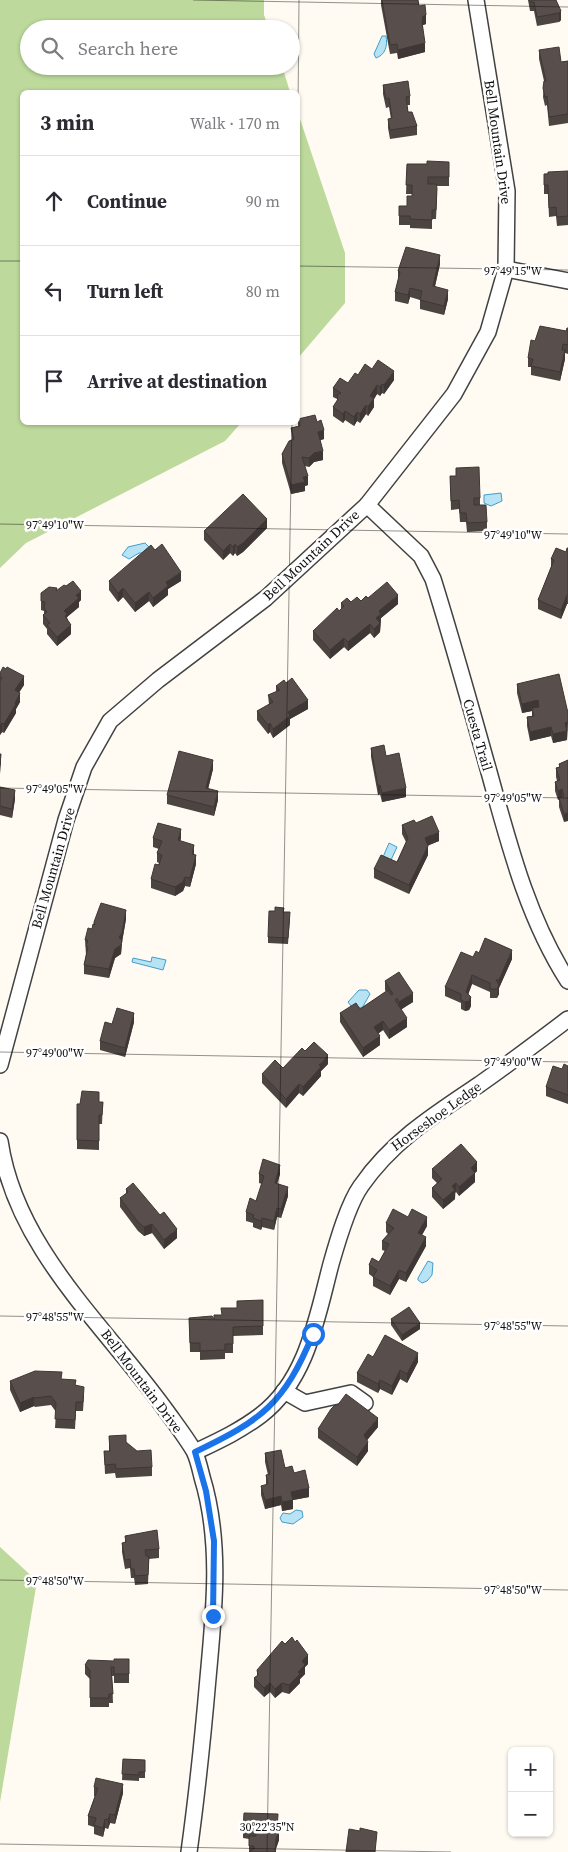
<!DOCTYPE html>
<html lang="en">
<head>
<meta charset="utf-8">
<style>
	:root { --surface:#fff; --page:#f2f2f3; --text:#2b2b33; --muted:#7c7c81; --line:#e1e1e2 }
	body { margin:0; font-family:"Source Serif 4",serif; background:var(--page); color:var(--text) }
	.controls { position:absolute; right:15px; bottom:15px; display:grid; overflow:hidden; border-radius:8px; box-shadow:0 1px 4px #0004 }
	.controls button { width:45px; height:45px; display:grid; place-items:center; padding:0; border:0; border-bottom:1px solid var(--line); background:var(--surface); color:var(--text); font:25px sans-serif }
	.stop { position:absolute; width:15px; height:15px; margin:-11px; border:4px solid #1a73e8; border-radius:50%; background:#fff }
	.stop.end { background:#1a73e8; border-color:#fff; box-shadow:0 1px 5px #0008 }
	.list { margin:0; padding:0; list-style:none }
	h2 { display:flex; justify-content:space-between; align-items:center; height:65px; margin:0; padding:0 20px; font-size:21px }
	h2 small { font-size:16px; font-weight:400; color:var(--muted) }
	.list li { display:grid; grid-template-columns:32px 1fr auto; gap:15px; align-items:center; box-sizing:border-box; height:90px; padding:0 20px; border-top:1px solid var(--line) }
	.list b { display:block; font-size:19px; white-space:nowrap }
	.list em { font-size:16px; font-style:normal; color:var(--muted) }
	.icon { flex:none; width:28px; height:28px; fill:none; stroke:currentColor; stroke-width:2; stroke-linecap:round; stroke-linejoin:round }
	.map { position:relative; flex:none; width:568px; height:1852px; overflow:hidden }
	.search { position:absolute; background:var(--surface); box-shadow:0 1px 4px #0004; left:20px; top:20px; width:280px; height:55px; display:flex; align-items:center; gap:12px; box-sizing:border-box; padding:0 18px; border-radius:28px; color:var(--muted); font-size:19px }
	.panel { position:absolute; background:var(--surface); box-shadow:0 1px 4px #0004; left:20px; top:90px; width:280px; height:335px; border-radius:8px }
	.map>svg:first-child { display:block }
	.forest { fill:#bdd99b }
	.water { fill:#b8e3f5; stroke:#409fca }
	.lines { fill:none; stroke-linecap:round; stroke-linejoin:round }
	.minor-casing { stroke:#424242; stroke-width:18 }
	.minor { stroke:#fff; stroke-width:15 }
	.wall { fill:#4c4441 }
	.shaded-wall { fill:#3e3735 }
	.building { fill:#584f4c; stroke:#3e3735 }
	.route { stroke:#1a73e8; stroke-width:6 }
	.ticks { fill:none; stroke:#0f0f0f; stroke-width:1; stroke-opacity:0.45 }
	.labels { text-anchor:middle; dominant-baseline:central; stroke-width:5; stroke-linejoin:round; paint-order:stroke }
	.street-label { font-size:14px; fill:#0f0f0f; stroke:#fff }
	.ticks-label { font-size:12px; text-anchor:middle; fill:#0f0f0f; stroke:#fff; stroke-width:5; stroke-linejoin:round; paint-order:stroke }
</style>
</head>
<body>
<div class="map">
<svg width="568" height="1852" viewBox="0 0 568 1852">
	<rect width="100%" height="100%" fill="#fffbf2"/>
	<!-- forest -->
	<g class="forest">
		<path d="M0 0H264V15L269 29H29V66H282L290 92H22V422L241 423 225 441 26 543 0 568Z"/>
		<path d="M298 113 345 253V303L298 358Z"/>
		<path d="M0 1547 37 1581 0 1802Z"/>
	</g>
	<!-- water -->
	<g class="water">
		<path d="M382 36H386C388 46 385 55 376 58L374 54Z"/>
		<path d="M501 493 502 501 491 506 484 503V495Z"/>
		<path d="M145 543 150 548 144 553H139L129 559 122 555 128 547Z"/>
		<path d="M389 843 397 847 391 860 383 857Z"/>
		<path d="M152 957 166 960 163 970 132 962 133 958 151 962Z"/>
		<path d="M359 990H367L370 994 362 1008 351 1006 348 1002Z"/>
		<path d="M428 1261 433 1263 432 1275 427 1281 422 1283 418 1280V1278Z"/>
		<path d="M296 1510 302 1511 303 1517 293 1524 282 1522 280 1518 283 1513 290 1514Z"/>
	</g>
	<g class="lines">
		<defs>
			<g id="minor">
				<path d="M506 269 568 281"/>
				<path d="M367 505 421 556 433 579C453 643 471 708 489 772 509 844 527 917 568 981"/>
				<path d="M0 1065 66 820 84 767 110 721 158 680 266 598 367 505 454 394 488 332 506 269 507 191 476 0"/>
				<path d="M0 1141C16 1251 109 1329 170 1416 178 1427 187 1439 194 1451 198 1459 200 1469 202 1477 222 1542 214 1612 208 1678 203 1736 197 1794 189 1852"/>
				<path d="M284 1391 305 1403 351 1393 365 1403"/>
				<path d="M195 1452C218 1441 240 1431 261 1415 307 1380 317 1317 331 1264 337 1243 348 1204 361 1186 392 1141 435 1114 480 1084 510 1063 539 1041 568 1019"/>
			</g>
		</defs>
		<!-- minor casing -->
		<use href="#minor" class="minor-casing"/>
		<!-- minor -->
		<use href="#minor" class="minor"/>
	</g>
	<!-- wall -->
	<g class="wall">
		<path d="M381 0H418L419 6 426 24 423 25 422 28 425 52 398 59 397 53 390 54 381 5Z"/>
		<path d="M528 0H556L561 20 559 22 537 26 534 11H530Z"/>
		<path d="M539 50 561 62 568 61V123L549 126 547 105 545 106 543 97 544 81 539 59Z"/>
		<path d="M383 85 410 96V105H407L408 112 417 126V135L390 139 388 128V119H391L389 107 386 108 383 94Z"/>
		<path d="M449 162V186H436L437 197 436 219H432V229L410 228V225H399V206H407L412 196V194H406L407 164H427Z"/>
		<path d="M568 171V225L557 226 556 216 549 217 548 194H544V174Z"/>
		<path d="M440 264 435 286 448 299 444 315 420 309V300L410 297 408 304 395 301V292L398 280V271Z"/>
		<path d="M568 328V354L565 353V359L560 381 531 375V367H528V358L535 341 566 331Z"/>
		<path d="M372 369 394 380 384 394 382 393 380 396 377 394 374 399V407L368 416 366 414 360 423 357 421 354 426 345 420 343 423 333 416V407L337 401V399L333 397V388L348 383 358 375Z"/>
		<path d="M298 419 317 422 324 439 320 440 323 460 314 462 309 467 305 466 308 485 305 486V491L291 494 282 463V454L292 440 291 428 298 426Z"/>
		<path d="M450 476 480 498V505L487 522V531L467 532 466 522H460L459 509 451 510Z"/>
		<path d="M267 528 243 552 237 556 235 553 233 556 230 553 223 560 204 540V531Z"/>
		<path d="M568 548V604H567L561 619 538 609V600L551 567V559L566 552Z"/>
		<path d="M109 581H181L168 589V595L153 607 149 601 135 612 123 597 118 602 109 590Z"/>
		<path d="M57 591 81 600 79 602V607L67 617 71 634 57 646 47 634V629L43 624V615L44 614V611L41 610V601Z"/>
		<path d="M368 598 398 604 381 618 380 632 374 638 370 633 348 651 344 647 330 659 313 640V631L341 609V603L361 601Z"/>
		<path d="M0 673 24 685 19 692 20 702 16 709V713L4 733 2 732 0 735Z"/>
		<path d="M517 684 568 713 567 740 553 743 551 736 530 741 527 726V717L532 716V711L522 713 517 693Z"/>
		<path d="M276 686 308 709 290 719V725L273 738 270 732 268 734 257 720V711L269 705 268 695 276 692Z"/>
		<path d="M371 748 386 756 406 797 382 802 380 794 378 795 371 757Z"/>
		<path d="M568 760 564 822 559 807V799L558 800 555 791V782L557 781 556 777V768L559 767V764Z"/>
		<path d="M213 769 208 789 218 800 214 816 167 804V795Z"/>
		<path d="M0 787 15 799 12 818 0 815Z"/>
		<path d="M416 823 439 841 428 845V855L409 894 374 878V869L397 862 406 842 402 834V825Z"/>
		<path d="M153 838H181L180 841 194 855 196 864 190 887 185 886 183 891 175 896 151 888V879L159 863 157 862V853L159 849 153 847Z"/>
		<path d="M284 912 290 918 288 944 268 943V937Z"/>
		<path d="M126 919 122 942 121 954 115 958 109 978 84 974V965L86 955 85 940 92 929 94 922Z"/>
		<path d="M479 953 512 959 499 988V994L497 998H490V992L472 984 468 994 471 1006 469 1010 465 1011 461 1009V1003L445 996V987L473 957Z"/>
		<path d="M385 981 413 1002 401 1009 407 1027 389 1039 383 1030 378 1034 380 1045 363 1057 340 1022V1013L360 1009 386 992 385 990Z"/>
		<path d="M134 1022 125 1057 100 1050V1041L112 1024Z"/>
		<path d="M328 1064 321 1071V1076L303 1096 299 1093 286 1108 262 1083V1074L283 1068Z"/>
		<path d="M568 1066V1104L546 1096V1087L562 1069Z"/>
		<path d="M103 1102 102 1124H99V1150L77 1149V1104Z"/>
		<path d="M432 1169 477 1171 475 1173V1182L459 1196 456 1192 455 1193V1199L443 1209 432 1197V1188L437 1183 432 1178Z"/>
		<path d="M259 1174H280L277 1183 288 1196 281 1218 277 1217 274 1230 262 1227 261 1230 253 1227V1223L246 1221V1212L256 1201 262 1184 259 1183Z"/>
		<path d="M126 1189 177 1238 164 1249 152 1233 144 1236 138 1231 120 1207V1198L126 1194Z"/>
		<path d="M408 1217 427 1226 422 1235 426 1246 406 1282 399 1279 390 1295 373 1286V1277L369 1274V1265L379 1262 385 1251 382 1250V1241L388 1234 386 1232V1223Z"/>
		<path d="M263 1300V1335L233 1336V1353H225V1359L200 1360V1352H190L189 1318 214 1319 222 1315 237 1308Z"/>
		<path d="M391 1319 420 1329 402 1341 391 1325Z"/>
		<path d="M373 1357 418 1362 407 1383 400 1379 392 1395 380 1389 378 1393 357 1382V1373Z"/>
		<path d="M62 1379 76 1385 84 1396 83 1411H76L75 1429 55 1428 56 1412 51 1405 35 1407 34 1406 20 1412 10 1390V1381Z"/>
		<path d="M378 1427 367 1440 368 1451 357 1466 318 1438V1429Z"/>
		<path d="M109 1436 126 1442 152 1467V1476L116 1478 115 1473 105 1474 104 1451H109Z"/>
		<path d="M265 1453 294 1473 309 1497 293 1500V1509L282 1511 281 1505 265 1509 261 1495V1486L266 1485V1475H268L265 1462Z"/>
		<path d="M125 1536 159 1549V1558L149 1559 148 1584 135 1585 134 1578H131L130 1568 125 1569 122 1552V1543H125Z"/>
		<path d="M129 1659V1683H114V1676H112L113 1703H109V1707H90V1679L85 1674V1665Z"/>
		<path d="M308 1664 305 1667V1674L300 1679V1683L289 1694 282 1692 275 1698 270 1692 264 1697 254 1687V1678L257 1676V1670Z"/>
		<path d="M123 1759 145 1760V1778H139V1781L122 1780Z"/>
		<path d="M94 1787 123 1793 115 1824 110 1823 108 1829 105 1828 103 1837 94 1834V1827L88 1825V1816L95 1796H94Z"/>
		<path d="M278 1823V1830L279 1840 276 1848V1852H249V1839L243 1838V1830Z"/>
	</g>
	<!-- shaded-wall -->
	<g class="shaded-wall">
		<path d="M561 11V20L559 22V13Z"/>
		<path d="M426 15V24L423 25 422 31V22L423 16Z"/>
		<path d="M425 43V52L398 59V50Z"/>
		<path d="M440 255V264L433 295V286Z"/>
		<path d="M410 288V297L408 304V295Z"/>
		<path d="M448 290V299L444 315V306Z"/>
		<path d="M565 350V359L560 381V372Z"/>
		<path d="M394 371V380L384 394V385Z"/>
		<path d="M382 384V393L380 396V387Z"/>
		<path d="M377 385V394L374 399V407L368 416V407L370 396Z"/>
		<path d="M366 405V414L360 423V414Z"/>
		<path d="M345 411V420L343 423V414Z"/>
		<path d="M357 412V421L354 426V417Z"/>
		<path d="M324 430V439L318 441V432Z"/>
		<path d="M323 451V460L314 462 309 467V458L314 453Z"/>
		<path d="M308 476V485L305 486V491L291 494V485L303 477Z"/>
		<path d="M267 519V528L243 552 237 556V547Z"/>
		<path d="M230 544V553L223 560V551Z"/>
		<path d="M235 544V553L233 556V547Z"/>
		<path d="M181 572V581L168 589V595L153 607V598L166 582Z"/>
		<path d="M123 588V597L118 602V593Z"/>
		<path d="M81 591V600L79 602V607L67 617V623L65 625 64 611 76 595Z"/>
		<path d="M149 592V601L135 612V603Z"/>
		<path d="M398 595V604L381 618 380 632 374 638V629L376 618 379 611Z"/>
		<path d="M567 595V604L561 619V610Z"/>
		<path d="M370 624V633L348 651V642Z"/>
		<path d="M71 625V634L57 646V637Z"/>
		<path d="M344 638V647L330 659V650Z"/>
		<path d="M24 676V685L15 699V690Z"/>
		<path d="M20 693V702L16 709V713L4 733V724Z"/>
		<path d="M308 700V709L290 719V725L273 738V729L288 712Z"/>
		<path d="M538 700V709L532 708V711L522 713V704Z"/>
		<path d="M568 722 567 740 553 743V734L565 723Z"/>
		<path d="M2 723V732L0 735V726Z"/>
		<path d="M270 723V732L268 734V725Z"/>
		<path d="M551 727V736L530 741V732Z"/>
		<path d="M1 754V763L0 774V765Z"/>
		<path d="M213 760V769L206 797V788Z"/>
		<path d="M380 785V794L378 795V786Z"/>
		<path d="M406 788V797L382 802V793Z"/>
		<path d="M562 789V798L558 800V791Z"/>
		<path d="M15 790V799L12 818V809Z"/>
		<path d="M218 791V800L214 816V807Z"/>
		<path d="M568 812V821L564 822V814Z"/>
		<path d="M181 829V838L178 849V840Z"/>
		<path d="M439 832V841L425 847V838Z"/>
		<path d="M194 845V854L192 863V854Z"/>
		<path d="M428 846V855L409 894V885Z"/>
		<path d="M196 855V864L190 887V878Z"/>
		<path d="M185 877V886L183 891 175 896V887Z"/>
		<path d="M126 910V919L122 942 121 954 115 958 109 978V969Z"/>
		<path d="M512 950V959L499 988V994L497 998 499 980Z"/>
		<path d="M472 975V984L466 1001V992Z"/>
		<path d="M413 993V1002L399 1011V1002Z"/>
		<path d="M471 997V1006L469 1010 465 1011V1002Z"/>
		<path d="M134 1013V1022L125 1057V1048Z"/>
		<path d="M407 1018V1027L389 1039V1030Z"/>
		<path d="M383 1021V1030L374 1036V1027Z"/>
		<path d="M380 1036V1045L363 1057V1048Z"/>
		<path d="M328 1055V1064L321 1071V1076L303 1096V1087L319 1065Z"/>
		<path d="M299 1084V1093L286 1108V1099Z"/>
		<path d="M477 1162V1171L475 1173V1182L459 1196V1187L471 1168Z"/>
		<path d="M280 1165V1174L275 1192V1183Z"/>
		<path d="M456 1183 455 1199 443 1209V1200L452 1186Z"/>
		<path d="M288 1187V1196L281 1218V1209Z"/>
		<path d="M277 1208V1217L274 1230V1221Z"/>
		<path d="M427 1217V1226L418 1242V1233Z"/>
		<path d="M262 1218V1227L261 1230V1221Z"/>
		<path d="M152 1224V1233L144 1236V1227Z"/>
		<path d="M177 1229V1238L164 1249V1240Z"/>
		<path d="M426 1237V1246L406 1282V1273Z"/>
		<path d="M399 1270V1279L390 1295V1286Z"/>
		<path d="M420 1323V1329L402 1341V1335Z"/>
		<path d="M418 1353V1362L407 1383V1374Z"/>
		<path d="M400 1370V1379L392 1395V1386Z"/>
		<path d="M380 1380V1389L378 1393V1384Z"/>
		<path d="M34 1397V1406L20 1412V1403Z"/>
		<path d="M378 1418V1427L364 1444V1435Z"/>
		<path d="M368 1442V1451L357 1466V1457Z"/>
		<path d="M309 1488V1497L293 1500V1509L282 1511V1502L291 1492Z"/>
		<path d="M281 1496V1505L265 1509V1500Z"/>
		<path d="M308 1655V1664L305 1667V1674L300 1679V1683L289 1694V1685L298 1672 302 1661Z"/>
		<path d="M270 1683V1692L264 1697V1688Z"/>
		<path d="M282 1683V1692L275 1698V1689Z"/>
		<path d="M123 1784V1793L115 1824V1815Z"/>
		<path d="M110 1814V1823L108 1829V1820Z"/>
		<path d="M278 1814 277 1836 279 1831V1840L275 1852Z"/>
		<path d="M105 1819V1828L103 1837V1828Z"/>
	</g>
	<!-- building -->
	<g class="building">
		<path d="M382 0H418L419 6 425 5 426 15 423 16 422 22 425 43 398 50 397 44 390 45Z"/>
		<path d="M529 0H556L561 11 559 13 537 17 534 2H530Z"/>
		<path d="M559 47 561 62 568 61V114L549 117 547 96 545 97 543 88 544 81H546L539 50Z"/>
		<path d="M408 81 410 96 406 97 408 112H412L417 126 390 130 388 119 392 118 389 98 386 99 383 85Z"/>
		<path d="M427 161 449 162V177H428V184H436L437 188 436 210H432V220L410 219V216H399V206H407V196H412V185H406L407 164H427Z"/>
		<path d="M568 171V216L557 217 556 207 549 208 548 185H544V174H548V172Z"/>
		<path d="M406 247 440 255 433 286 448 290 444 306 420 300 422 291 410 288 408 295 395 292 400 272 398 271Z"/>
		<path d="M540 326 566 331 567 328H568V345L563 344 562 350H565L560 372 531 366 533 359 528 358 531 340 535 341Z"/>
		<path d="M378 360 394 371 384 385 382 384 380 387 377 385 370 396 374 398 368 407 366 405 360 414 357 412 354 417 345 411 343 414 333 407 338 399 337 395 341 393 333 388 340 378 348 383 355 373 358 375 365 364 372 369Z"/>
		<path d="M315 415 317 422 321 420 324 430 318 432 323 451 314 453 309 458 302 457 308 476 303 477 305 482 291 485 282 454 289 441 294 439 291 428 300 426 298 419Z"/>
		<path d="M479 467 480 498H474V505H486L487 522 467 523 466 513H460L459 500 451 501 450 476H456V468Z"/>
		<path d="M243 494 267 519 243 543 237 547 235 544 233 547 230 544 223 551 204 531Z"/>
		<path d="M162 544 181 572 166 582 168 586 153 598 149 592 135 603 123 588 118 593 109 581 151 545 155 550Z"/>
		<path d="M556 548 566 552 567 548H568V595H567L561 610 538 600 554 560 551 559Z"/>
		<path d="M73 581 81 591 76 595 79 598 64 611 67 614 65 616 71 625 57 637 47 625 50 623 43 615 47 612 44 608 45 602 41 601V593L49 587 57 588 56 591 64 585 66 586Z"/>
		<path d="M387 582 398 595 379 611 381 614 376 618 380 623 374 629 370 624 348 642 344 638 330 650 313 631 337 608 339 611 344 606 341 603 347 598 351 602 357 597 361 601 366 596 368 598Z"/>
		<path d="M3 667 6 669 7 667 24 676 15 690 20 693 15 703 16 704 4 724 2 723 0 726V681L2 678 0 677V673Z"/>
		<path d="M559 674 568 713V722L565 723 567 731 553 734 551 727 530 732 527 717 534 716 532 708 539 707 538 700 522 704 517 684Z"/>
		<path d="M292 678 308 700 288 712 290 716 273 729 270 723 268 725 257 711 273 702 268 695 280 690 276 686 284 680 286 683Z"/>
		<path d="M384 745 386 756 399 753 406 788 382 793 380 785 378 786 371 748Z"/>
		<path d="M179 751 213 760 206 788 218 791 214 807 167 795Z"/>
		<path d="M0 754H1L0 765Z"/>
		<path d="M568 760V812L564 814 559 798 564 796 562 789 558 791 555 782 560 780 556 768 560 767 559 764Z"/>
		<path d="M0 787 15 790 12 809 0 806Z"/>
		<path d="M432 816 439 832 425 838 428 846 409 885 374 869 381 855 397 862 408 838 402 825 414 820 416 823Z"/>
		<path d="M158 823 181 829 178 840 194 845 192 854 196 855 190 878 185 877 183 882 175 887 151 879 155 864 159 865 162 855 157 853 162 841 153 838Z"/>
		<path d="M101 903 126 910 122 933 119 937 122 941 121 945 115 949 109 969 84 965 88 947 86 946 88 940H85L88 928 92 929 93 924 95 925 94 922Z"/>
		<path d="M275 907 284 908 283 912H290L288 938 268 937 269 911H275Z"/>
		<path d="M485 938 512 950 499 980H496L499 985 497 989H490V983L472 975 466 992 471 997 469 1001 465 1002 461 1000V994L445 987 461 952 473 957 476 951 479 953Z"/>
		<path d="M399 972 413 993 399 1002 397 998 395 1000 407 1018 389 1030 383 1021 374 1027 380 1036 363 1048 340 1013 356 1003 360 1009 388 990 391 995 393 994 385 981Z"/>
		<path d="M117 1008 134 1013 125 1048 100 1041 105 1022 112 1024Z"/>
		<path d="M314 1042 328 1055 319 1065 321 1067 303 1087 299 1084 286 1099 262 1074 275 1060 283 1068 302 1048 305 1051Z"/>
		<path d="M564 1064 568 1066V1095L546 1087 553 1066 562 1069Z"/>
		<path d="M82 1091 99 1092V1102H103L102 1115H99V1141L77 1140V1104H80Z"/>
		<path d="M461 1144 477 1162 471 1168 475 1173 459 1187 456 1183 452 1186 455 1190 443 1200 432 1188 442 1179 432 1169Z"/>
		<path d="M263 1159 280 1165 275 1183 288 1187 281 1209 277 1208 274 1221 262 1218 261 1221 253 1218 254 1215 246 1212 250 1198 256 1201 264 1176 259 1174Z"/>
		<path d="M133 1183 160 1215 164 1212 177 1229 164 1240 152 1224 144 1227 138 1222 120 1198 128 1192 126 1189Z"/>
		<path d="M393 1209 408 1217 412 1209 427 1217 418 1233 426 1237 406 1273 399 1270 390 1286 373 1277 377 1270 369 1265 372 1258 379 1262 389 1244 382 1241 394 1228 386 1223Z"/>
		<path d="M263 1300V1326L233 1327V1344H225V1350L200 1351V1343H190L189 1318 212 1316 214 1319V1315H222L221 1308H237V1301Z"/>
		<path d="M409 1307 420 1323 402 1335 391 1319Z"/>
		<path d="M385 1335 418 1353 407 1374 400 1370 392 1386 380 1380 378 1384 357 1373 368 1354 373 1357Z"/>
		<path d="M35 1371 62 1372 61 1379 76 1380 75 1385 84 1387 83 1402H76L75 1420 55 1419 56 1403 51 1396 35 1398 34 1397 20 1403 10 1381Z"/>
		<path d="M346 1394 378 1418 364 1435 368 1442 357 1457 318 1429 331 1409 335 1405 337 1406Z"/>
		<path d="M126 1435V1442L137 1451 151 1450 152 1467 116 1469 115 1464 105 1465 104 1451H110L109 1436Z"/>
		<path d="M281 1450 285 1468 292 1466 294 1473 305 1470 309 1488 291 1492 293 1500 282 1502 281 1496 265 1500 261 1486 268 1484 266 1475 270 1474 265 1453Z"/>
		<path d="M157 1530 159 1549 145 1550 146 1556H149L148 1575 135 1576 134 1569H131L130 1559 125 1560 122 1543 126 1542 125 1536Z"/>
		<path d="M292 1637 295 1642 297 1640 308 1655 302 1661 305 1665 298 1672 300 1674 289 1685 282 1683 275 1689 270 1683 264 1688 254 1678 258 1675 257 1670 282 1641 285 1644Z"/>
		<path d="M114 1659H129V1674H114V1667H111L113 1694H109V1698H90V1670L85 1665 88 1660 114 1661Z"/>
		<path d="M123 1759 145 1760V1772H139V1775L122 1774Z"/>
		<path d="M96 1778 123 1784 115 1815 110 1814 108 1820 105 1819 103 1828 94 1825 96 1818 88 1816 98 1788 94 1787Z"/>
		<path d="M244 1813 278 1814 277 1829 279 1831 276 1839 275 1852H249L254 1849V1846H249V1836H256V1830H243Z"/>
		<path d="M360 1828 377 1832 375 1852H346L349 1829 360 1831Z"/>
	</g>
	<g class="lines">
		<!-- route -->
		<path class="route" d="M213 1616 214 1541 206 1491 195 1452C262 1420 284 1404 313 1334"/>
	</g>
	<!-- ticks -->
	<path class="ticks" d="M193 0 568 7M298 109 299 0M0 261H22M298 266 568 270M0 524 568 534M0 788 568 798M0 1052 568 1062M0 1316 568 1326M0 1580 568 1590M0 1844 451 1852M267 1852 292 422"/>
	<g class="labels">
		<!-- street labels -->
		<g class="street-label">
			<text transform="translate(498 142) rotate(82)">Bell Mountain Drive</text>
			<text transform="translate(311 555) rotate(-43)">Bell Mountain Drive</text>
			<text transform="translate(478 735) rotate(74)">Cuesta Trail</text>
			<text transform="translate(53 868) rotate(-74)">Bell Mountain Drive</text>
			<text transform="translate(436 1116) rotate(-36)">Horseshoe Ledge</text>
			<text transform="translate(142 1381) rotate(53)">Bell Mountain Drive</text>
		</g>
	</g>
	<g class="ticks-label">
		<text x="513" y="275">97°49'15"W</text>
		<text x="55" y="529">97°49'10"W</text>
		<text x="513" y="539">97°49'10"W</text>
		<text x="55" y="793">97°49'05"W</text>
		<text x="513" y="802">97°49'05"W</text>
		<text x="55" y="1057">97°49'00"W</text>
		<text x="513" y="1066">97°49'00"W</text>
		<text x="55" y="1321">97°48'55"W</text>
		<text x="513" y="1330">97°48'55"W</text>
		<text x="55" y="1585">97°48'50"W</text>
		<text x="513" y="1594">97°48'50"W</text>
		<text x="267" y="1831">30°22'35"N</text>
	</g>
</svg>
<div class="controls">
<button>+</button>
<button>−</button>
</div>
<div class="stop" style="left:313px;top:1334px"></div>
<div class="stop end" style="left:213px;top:1616px"></div>
<div class="search"><svg class="icon" aria-label="search" viewBox="0 0 24 24"><circle cx="10" cy="10" r="6"/><path d="M15 15l6 6"/></svg>Search here</div>
<section class="panel">
<h2>3 min<small>Walk · 170 m</small></h2>
<ul class="list">
<li><svg class="icon" aria-label="ahead" viewBox="0 0 24 24"><path d="M12 20V5M6 11l6-6 6 6"/></svg><div><b>Continue</b></div><em>90 m</em></li>
<li><svg class="icon" aria-label="left" viewBox="0 0 24 24"><path d="M17 20v-9H6M10 6l-5 5 5 5"/></svg><div><b>Turn left</b></div><em>80 m</em></li>
<li><svg class="icon" aria-label="arrive" viewBox="0 0 24 24"><path d="M6 21V4h12l-3 4 3 4H6"/></svg><div><b>Arrive at destination</b></div></li>
</ul>
</section>
</div>
</body>
</html>
